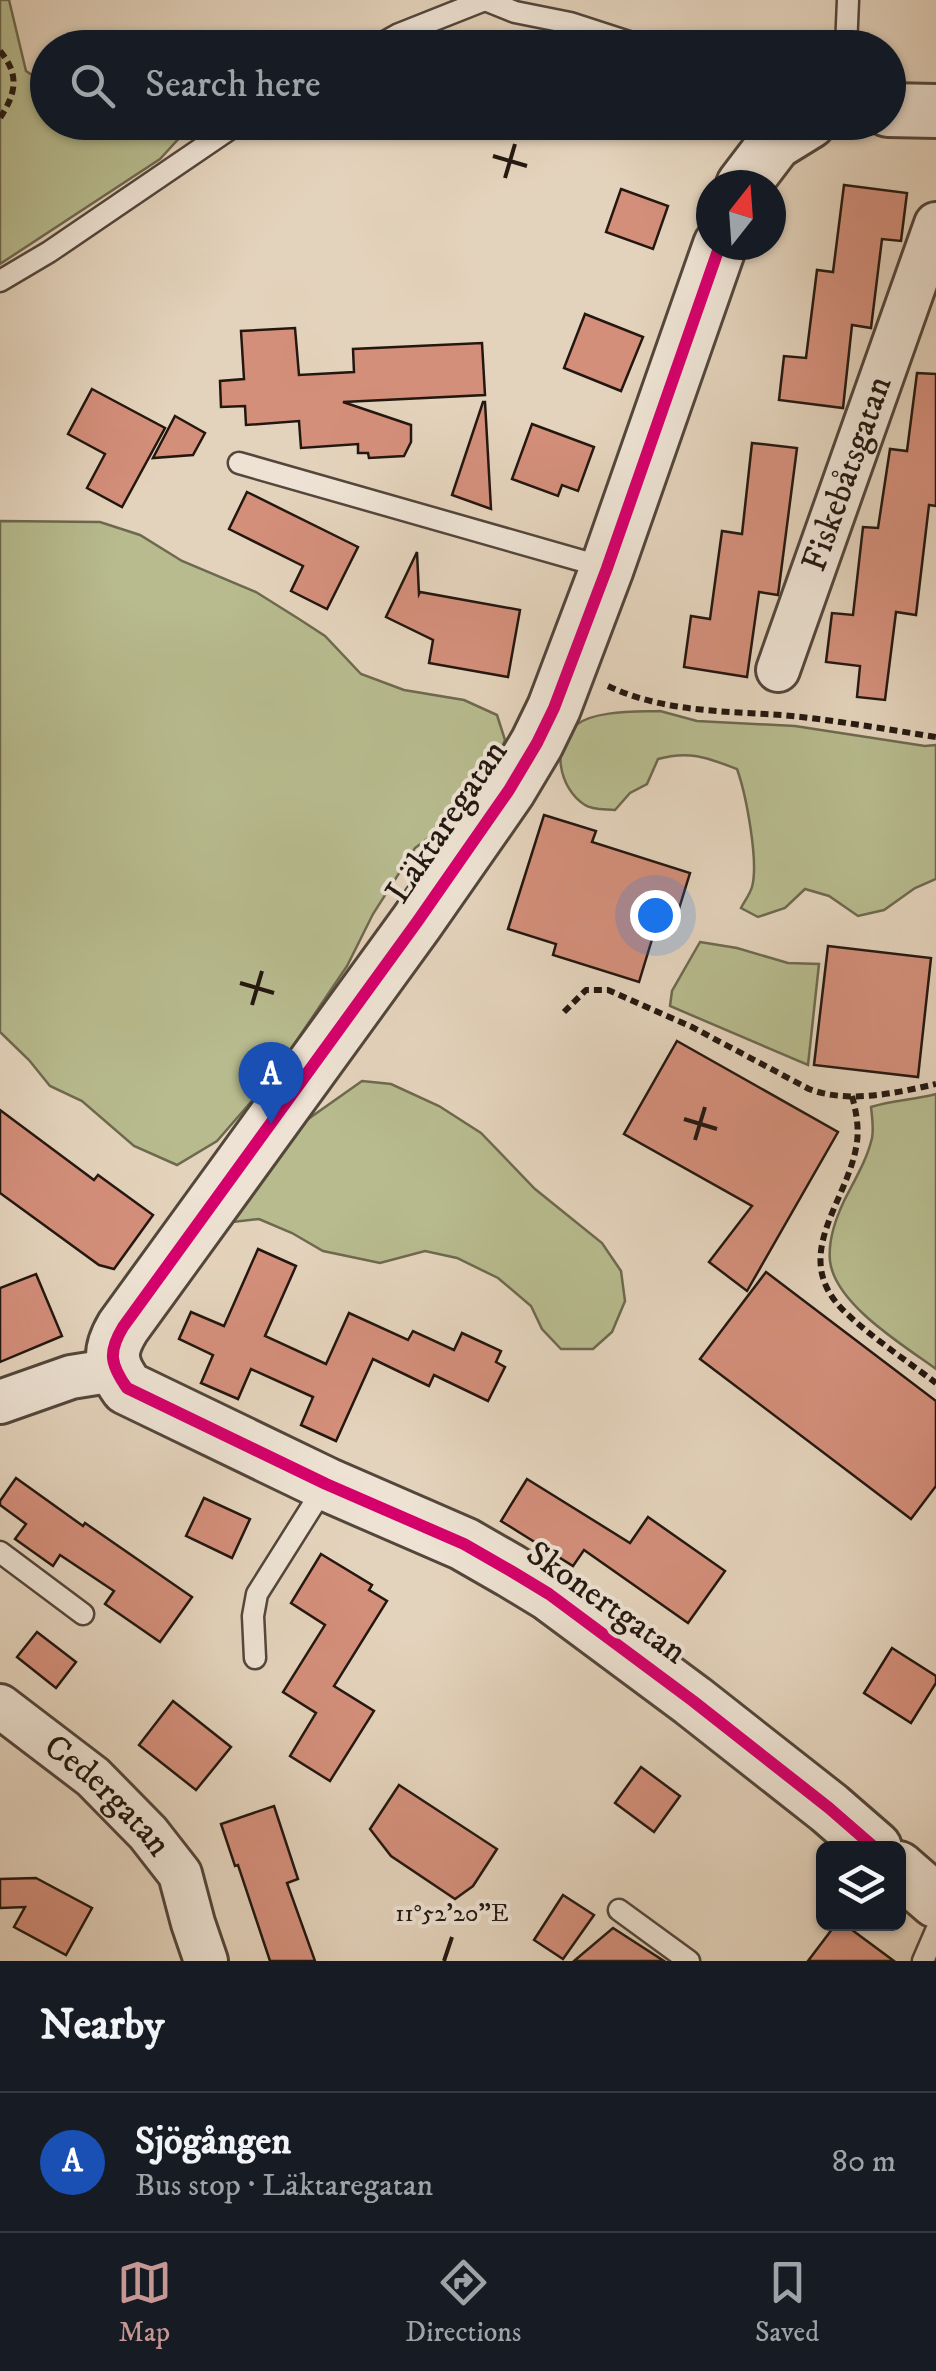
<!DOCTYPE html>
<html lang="en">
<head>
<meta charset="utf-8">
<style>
	:root { --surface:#171b24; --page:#20242c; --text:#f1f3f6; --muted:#9ea1a6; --line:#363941; --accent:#c59692 }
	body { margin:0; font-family:"IM FELL DW Pica",serif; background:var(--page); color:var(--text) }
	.controls { position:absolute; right:30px; bottom:30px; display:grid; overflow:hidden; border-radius:15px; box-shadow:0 2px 8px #0004 }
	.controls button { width:90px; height:90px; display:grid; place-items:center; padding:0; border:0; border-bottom:2px solid var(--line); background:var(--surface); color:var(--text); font:50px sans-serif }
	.compass { position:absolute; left:696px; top:170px; width:90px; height:90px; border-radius:50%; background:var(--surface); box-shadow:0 2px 8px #0004; rotate:17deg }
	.you { position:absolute; left:655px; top:915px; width:35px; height:35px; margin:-25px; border:8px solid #fff; border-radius:50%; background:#1a73e8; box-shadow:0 0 0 15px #1a73e833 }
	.badge { display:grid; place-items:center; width:65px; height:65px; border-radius:50%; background:var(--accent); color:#fff; font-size:32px; font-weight:700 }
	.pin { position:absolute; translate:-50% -82px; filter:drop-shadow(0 2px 5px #0008) }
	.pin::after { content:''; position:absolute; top:52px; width:35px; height:30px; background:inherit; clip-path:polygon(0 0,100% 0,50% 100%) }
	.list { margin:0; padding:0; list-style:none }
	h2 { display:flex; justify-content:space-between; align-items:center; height:130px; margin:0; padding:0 40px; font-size:42px }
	h2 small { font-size:32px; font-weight:400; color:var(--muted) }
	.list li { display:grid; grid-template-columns:65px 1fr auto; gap:30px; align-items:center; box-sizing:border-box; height:140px; padding:0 40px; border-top:2px solid var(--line) }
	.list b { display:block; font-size:38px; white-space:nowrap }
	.list p { margin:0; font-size:32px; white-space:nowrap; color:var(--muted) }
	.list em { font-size:32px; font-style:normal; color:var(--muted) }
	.icon { flex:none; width:55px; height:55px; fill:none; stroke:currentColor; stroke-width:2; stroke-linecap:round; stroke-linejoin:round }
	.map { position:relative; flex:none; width:936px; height:1961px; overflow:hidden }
	.search { position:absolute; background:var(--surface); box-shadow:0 2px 8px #0004; left:30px; right:30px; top:30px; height:110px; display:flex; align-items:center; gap:25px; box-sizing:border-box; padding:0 35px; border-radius:55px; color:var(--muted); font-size:38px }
	.sheet { height:270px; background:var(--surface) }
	nav { display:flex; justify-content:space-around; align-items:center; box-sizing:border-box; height:140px; border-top:2px solid var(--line); background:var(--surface); font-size:28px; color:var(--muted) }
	nav a { display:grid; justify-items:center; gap:5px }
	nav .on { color:var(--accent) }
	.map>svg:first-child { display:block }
	.green { fill:#b7bb8e; stroke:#6d694f; stroke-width:2.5 }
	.building { fill:#d48f7b; stroke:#231710; stroke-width:2.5 }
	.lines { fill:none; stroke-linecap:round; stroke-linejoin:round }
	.service-casing { stroke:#53463b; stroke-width:25 }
	.minor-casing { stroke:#53463b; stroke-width:48 }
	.tertiary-casing { stroke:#53463b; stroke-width:58 }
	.path { stroke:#231710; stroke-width:6; stroke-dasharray:8 5; stroke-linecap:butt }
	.service { stroke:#ede2d3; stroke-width:20 }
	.minor { stroke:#ede2d3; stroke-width:42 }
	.tertiary { stroke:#ede2d3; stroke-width:52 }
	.cycleway-casing { stroke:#ede2d3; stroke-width:19 }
	.cycleway { stroke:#d6006c; stroke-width:12 }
	.ticks { fill:none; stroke:#231710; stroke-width:4 }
	.labels { text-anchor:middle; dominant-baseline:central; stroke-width:8; stroke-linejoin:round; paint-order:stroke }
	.street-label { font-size:35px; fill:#231710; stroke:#ede2d3 }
	.ticks-label { font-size:25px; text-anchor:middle; fill:#231710; stroke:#ede2d3; stroke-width:8; stroke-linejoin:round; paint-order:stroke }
</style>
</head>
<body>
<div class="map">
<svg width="936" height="1961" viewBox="0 0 936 1961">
	<rect width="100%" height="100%" fill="#e4d3bc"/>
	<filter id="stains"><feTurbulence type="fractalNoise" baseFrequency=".002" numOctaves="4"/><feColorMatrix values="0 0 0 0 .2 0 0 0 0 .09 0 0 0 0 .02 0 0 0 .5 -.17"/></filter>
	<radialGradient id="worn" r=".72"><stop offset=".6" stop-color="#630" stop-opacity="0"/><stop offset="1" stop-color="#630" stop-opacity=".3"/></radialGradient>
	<!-- green -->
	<g class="green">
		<path d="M0 0H9L26 71 47 85 48 122 193 123 160 159 0 264Z"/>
		<path d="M0 521 100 522 140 535 182 561 256 592 299 619 325 636 361 674 404 690 464 700 497 715 505 740 488 783 459 815 415 848 373 914 347 966 270 1080 217 1141 177 1165 134 1146 82 1101 50 1086 29 1060 0 1032Z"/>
		<path d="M660 711 697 721 795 726 925 746 936 745V879L915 888 884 910 858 916 829 896 805 889 785 908 758 917 741 908C744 902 750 894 752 887 759 862 746 794 737 769 708 758 689 750 658 759L647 784 630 793 615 810C605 809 592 810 585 805 559 789 550 744 576 725 595 710 637 712 660 711Z"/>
		<path d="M700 942 737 948 788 963 819 964 808 1065 670 1006 672 991Z"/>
		<path d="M362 1081 391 1084 439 1106 481 1133 535 1189 602 1243 621 1271 625 1301 612 1332 593 1349H561L542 1329 531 1306 498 1278 457 1258 425 1251 380 1263 323 1251 292 1233 259 1219 233 1222 304 1122Z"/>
		<path d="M936 1094V1369C903 1345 835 1304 830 1261 828 1242 836 1218 844 1201 854 1181 867 1160 872 1138 874 1128 872 1117 871 1107 893 1100 914 1100 936 1094Z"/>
	</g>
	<!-- building -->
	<g class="building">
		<path d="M844 185 907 193 901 241 882 239 871 328 852 325 843 408 779 400 784 356 806 358 817 270 833 272Z"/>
		<path d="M621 189 668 206 653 249 606 232Z"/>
		<path d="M585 314 643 337 621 391 564 368Z"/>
		<path d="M295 328 299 375 354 372 353 349 482 343 485 395 343 402 411 425V442L404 456 369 458 368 453H358V444L301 448 299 421 246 425 245 406 221 407 220 381 244 379 241 331Z"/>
		<path d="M917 373 936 374V506L929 505 916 615 896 612 885 700 857 697 860 666 826 662 832 613 853 615 863 527 878 528 890 449 907 451Z"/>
		<path d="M92 389 165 428 122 507 87 488 105 454 68 434Z"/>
		<path d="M483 402H485L491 509 452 495Z"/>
		<path d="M175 416 205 433 193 455 153 458Z"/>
		<path d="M532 424 594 447 578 491 562 485 558 496 512 479Z"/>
		<path d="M752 443 797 448 778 595 759 592 747 677 684 667 691 616 710 619 722 531 742 534Z"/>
		<path d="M247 492 358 547 327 609 291 591 303 566 229 529Z"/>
		<path d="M417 552 419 594 420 592 520 610 508 677 429 663 433 640 386 617Z"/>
		<path d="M544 815 596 831 592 842 690 873 673 928 657 923 639 982 553 955 556 944 508 929Z"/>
		<path d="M828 946 931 958 918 1077 814 1065Z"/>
		<path d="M677 1041 838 1132 747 1291 709 1262 752 1206 624 1134Z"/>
		<path d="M0 1110 94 1180 98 1175 153 1215 114 1269 99 1265 0 1193Z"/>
		<path d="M258 1249 296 1266 265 1336 326 1364 349 1313 408 1340 413 1331 454 1350 462 1333 501 1351 496 1362 505 1367 488 1401 434 1375 429 1386 373 1359 336 1441 301 1425 313 1397 251 1369 238 1399 201 1383 213 1355 179 1339 191 1312 224 1326Z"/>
		<path d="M766 1272 936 1401V1486L911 1519 700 1359Z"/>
		<path d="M36 1274 62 1336 0 1362V1288Z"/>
		<path d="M16 1478 83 1526 85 1523 192 1597 160 1642 105 1604 114 1591 60 1555 53 1566 15 1539 26 1524 0 1505V1501Z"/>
		<path d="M527 1479 630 1543 648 1517 725 1571 688 1623 584 1550 573 1566 501 1521Z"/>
		<path d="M204 1498 250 1519 232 1558 186 1536Z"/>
		<path d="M321 1554 372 1585 369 1590 387 1601 334 1686 374 1711 330 1781 290 1756 316 1713 283 1692 325 1625 291 1603Z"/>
		<path d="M37 1632 76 1662 56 1688 17 1657Z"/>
		<path d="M892 1648 936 1676V1683L911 1723 864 1693Z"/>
		<path d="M173 1701 231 1747 196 1790 139 1745Z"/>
		<path d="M641 1767 680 1796 654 1832 615 1803Z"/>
		<path d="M399 1785 497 1849 473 1886 455 1899 391 1856 370 1829Z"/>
		<path d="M274 1806 298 1879 287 1883 315 1961H270L238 1865 235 1866 221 1824Z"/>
		<path d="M36 1878 92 1908 66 1955 14 1927 25 1907 0 1908V1879Z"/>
		<path d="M563 1895 594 1915 563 1959 534 1940Z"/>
		<path d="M836 1924H844L894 1961H808Z"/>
		<path d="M613 1928 664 1961H574Z"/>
	</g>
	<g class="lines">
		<defs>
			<g id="service">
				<path d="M485 0 515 12 570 23 647 48"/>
				<path d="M374 48 399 34 485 0"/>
				<path d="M846 48 848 0"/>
				<path d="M0 281 49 252 240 122"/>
				<path d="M239 463 607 568"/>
				<path d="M0 1552 83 1614"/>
				<path d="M255 1658 253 1616 257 1594 325 1486"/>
				<path d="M619 1910 689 1961"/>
				<path d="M923 1961 936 1931"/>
			</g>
			<g id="minor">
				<path id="s1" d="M778 670 936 224"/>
				<path d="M0 1402 71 1377 115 1370"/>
				<path id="s2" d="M0 1706 93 1777 148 1833 180 1874 193 1923 206 1961"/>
			</g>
			<g id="tertiary">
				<path d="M888 110 936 111"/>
				<path d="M743 185 775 143 809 122"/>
				<path d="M720 245 607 568 554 708 537 743 509 790 417 922 123 1327C108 1352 110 1364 127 1388L326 1484 464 1544 511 1571 549 1594 693 1701 829 1808 875 1848"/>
				<path d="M898 1868 936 1901"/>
			</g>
		</defs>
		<!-- service casing -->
		<use href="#service" class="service-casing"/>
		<!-- minor casing -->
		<use href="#minor" class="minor-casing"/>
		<!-- tertiary casing -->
		<use href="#tertiary" class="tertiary-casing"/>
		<!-- path -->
		<g class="path">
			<path d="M0 51C20 75 16 93 0 118"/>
			<path d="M608 686C663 712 723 711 782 715 834 720 885 729 936 737"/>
			<path d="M564 1012 586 990H608L692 1027 809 1089C848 1104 896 1093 936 1084"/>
			<path d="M852 1096C856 1111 859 1126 857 1142 849 1202 787 1256 845 1312 871 1337 907 1361 936 1383"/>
		</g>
		<!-- service -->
		<use href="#service" class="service"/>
		<!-- minor -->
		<use href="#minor" class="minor"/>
		<!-- tertiary -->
		<use href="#tertiary" class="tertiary"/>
		<defs>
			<path id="cycleway" d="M720 245 607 568 554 708 537 743 509 790 417 922 123 1327C108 1352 110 1364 127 1388L326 1484 464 1544 511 1571 549 1594 693 1701 829 1808 875 1848"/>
		</defs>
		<!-- cycleway casing -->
		<use href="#cycleway" class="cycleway-casing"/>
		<!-- cycleway -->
		<use href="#cycleway" class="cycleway"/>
	</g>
	<!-- ticks -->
	<path class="ticks" d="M493 156 527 166M505 178 515 144M240 983 274 993M252 1005 262 971M684 1119 717 1129M695 1140 705 1107M444 1961 452 1937"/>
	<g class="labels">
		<!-- street labels -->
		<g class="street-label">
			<text stroke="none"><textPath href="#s1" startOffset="208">Fiskebåtsgatan</textPath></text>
			<text transform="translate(447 822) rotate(-56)">Läktaregatan</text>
			<text transform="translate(606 1603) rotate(35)">Skonertgatan</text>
			<text stroke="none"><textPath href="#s2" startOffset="140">Cedergatan</textPath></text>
		</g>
	</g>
	<g class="ticks-label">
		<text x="452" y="1921">11°52'20"E</text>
	</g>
	<rect width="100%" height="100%" filter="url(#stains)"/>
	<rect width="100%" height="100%" fill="url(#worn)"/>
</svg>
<div class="controls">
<button><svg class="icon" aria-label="layers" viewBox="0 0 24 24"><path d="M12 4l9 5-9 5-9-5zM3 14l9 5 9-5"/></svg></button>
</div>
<svg class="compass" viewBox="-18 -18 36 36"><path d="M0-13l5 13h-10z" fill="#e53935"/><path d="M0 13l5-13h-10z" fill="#9ea1a6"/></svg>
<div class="you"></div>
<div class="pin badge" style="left:271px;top:1124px;background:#1a4fb4">A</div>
<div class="search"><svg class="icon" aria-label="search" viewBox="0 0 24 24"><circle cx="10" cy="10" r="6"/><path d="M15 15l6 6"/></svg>Search here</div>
</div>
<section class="sheet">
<h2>Nearby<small></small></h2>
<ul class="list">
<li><span class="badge" style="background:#1a4fb4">A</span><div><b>Sjögången</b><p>Bus stop · Läktaregatan</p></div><em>80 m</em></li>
</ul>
</section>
<nav>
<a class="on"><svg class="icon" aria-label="map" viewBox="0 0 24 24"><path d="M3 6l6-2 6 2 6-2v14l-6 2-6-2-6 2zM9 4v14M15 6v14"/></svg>Map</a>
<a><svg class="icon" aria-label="directions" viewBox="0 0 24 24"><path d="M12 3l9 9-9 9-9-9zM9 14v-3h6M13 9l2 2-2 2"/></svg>Directions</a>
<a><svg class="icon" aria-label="saved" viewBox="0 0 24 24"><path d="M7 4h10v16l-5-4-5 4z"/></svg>Saved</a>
</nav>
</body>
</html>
